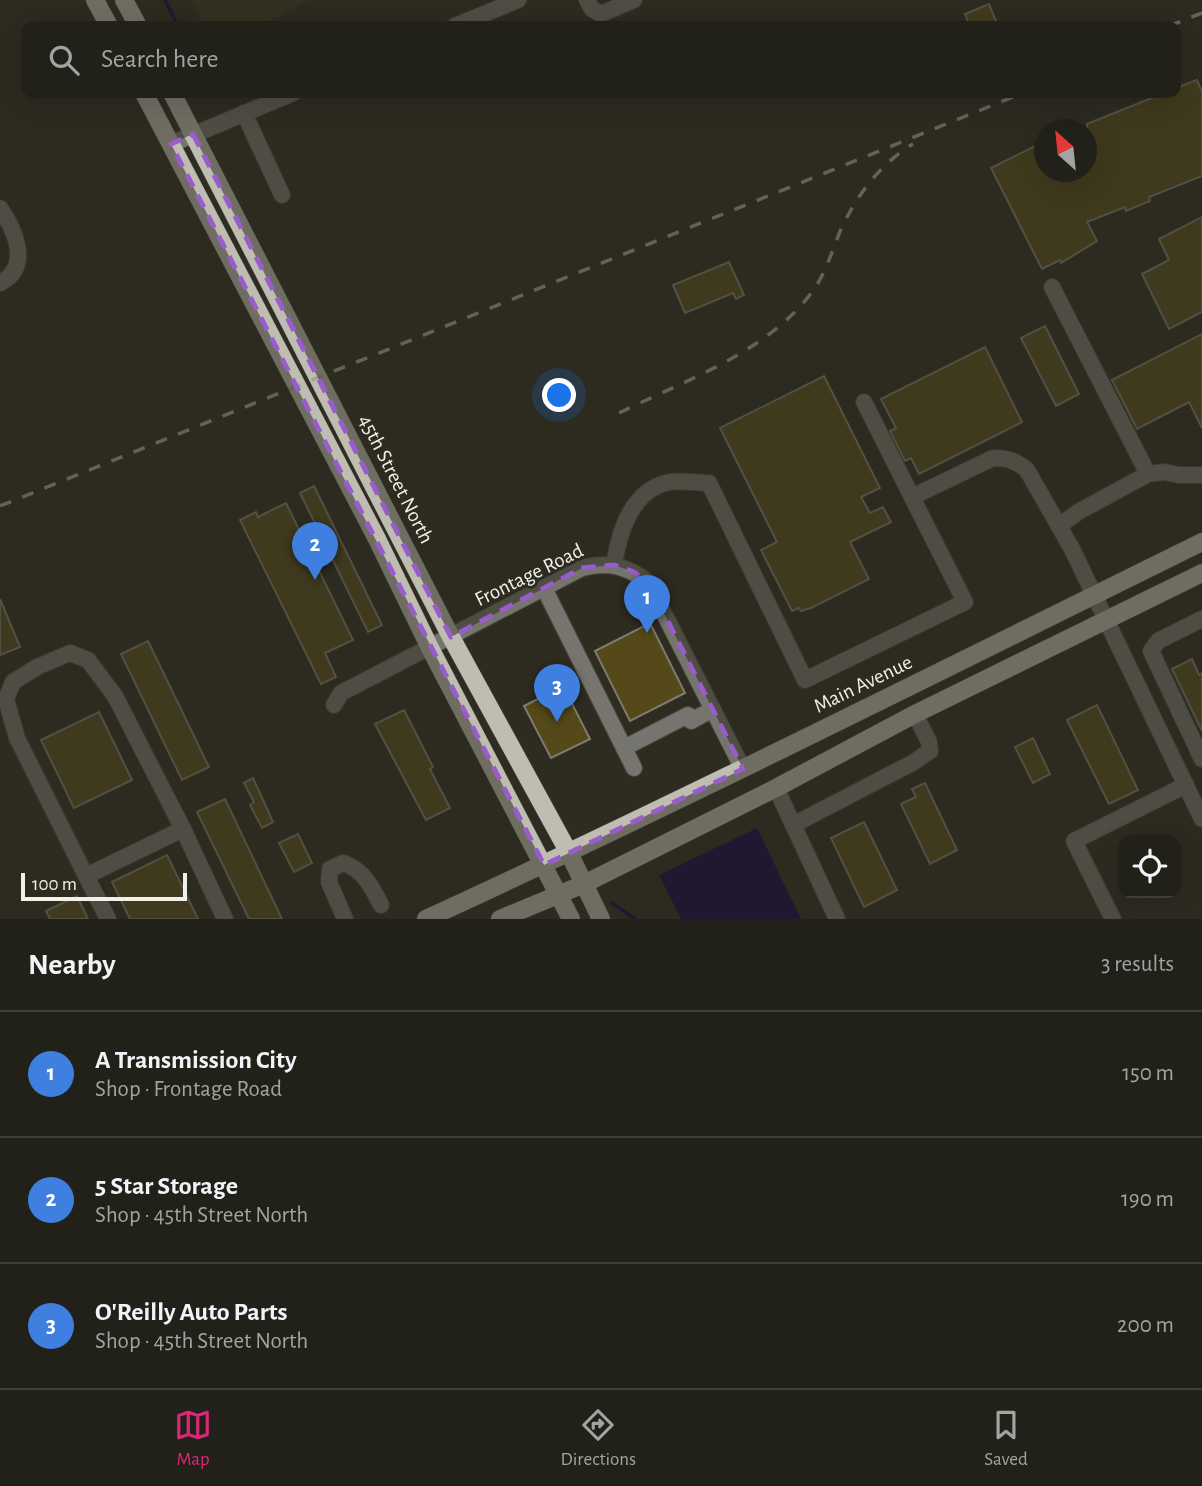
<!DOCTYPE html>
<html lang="en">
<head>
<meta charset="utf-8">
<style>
	:root { --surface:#222119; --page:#2e2e26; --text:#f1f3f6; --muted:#a2a3a2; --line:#3f3e38; --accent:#db2777 }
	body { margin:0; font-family:"Alegreya Sans",sans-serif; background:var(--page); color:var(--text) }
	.controls { position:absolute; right:21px; bottom:21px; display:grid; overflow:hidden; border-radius:14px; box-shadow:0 7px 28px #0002 }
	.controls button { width:63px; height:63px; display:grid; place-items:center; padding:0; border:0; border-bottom:2px solid var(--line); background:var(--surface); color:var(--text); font:35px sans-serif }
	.compass { position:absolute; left:1034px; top:119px; width:63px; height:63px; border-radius:50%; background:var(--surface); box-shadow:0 7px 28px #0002; rotate:333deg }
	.scale { position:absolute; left:21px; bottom:18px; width:166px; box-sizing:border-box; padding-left:7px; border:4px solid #f1f0e9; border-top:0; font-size:19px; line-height:24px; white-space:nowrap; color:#f1f0e9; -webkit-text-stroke:5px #2e2c21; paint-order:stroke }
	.you { position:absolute; left:560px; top:396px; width:24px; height:24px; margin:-18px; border:5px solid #fff; border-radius:50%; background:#1a73e8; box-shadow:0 0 0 10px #1a73e833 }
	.badge { display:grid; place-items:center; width:46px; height:46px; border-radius:50%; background:var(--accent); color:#fff; font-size:23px; font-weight:700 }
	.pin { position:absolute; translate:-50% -58px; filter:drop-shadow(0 2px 4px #0008) }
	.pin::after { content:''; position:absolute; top:37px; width:24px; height:21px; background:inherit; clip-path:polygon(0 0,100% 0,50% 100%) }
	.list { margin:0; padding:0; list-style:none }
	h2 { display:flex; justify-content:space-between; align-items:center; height:91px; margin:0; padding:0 28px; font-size:30px }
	h2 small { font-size:23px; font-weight:400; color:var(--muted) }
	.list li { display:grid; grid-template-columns:46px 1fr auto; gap:21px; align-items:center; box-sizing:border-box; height:126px; padding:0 28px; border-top:2px solid var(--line) }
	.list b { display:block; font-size:26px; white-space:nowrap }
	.list p { margin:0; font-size:23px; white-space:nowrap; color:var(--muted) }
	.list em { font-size:23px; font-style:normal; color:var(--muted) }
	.icon { flex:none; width:38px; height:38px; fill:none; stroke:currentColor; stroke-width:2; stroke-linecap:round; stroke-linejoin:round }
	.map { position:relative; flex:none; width:1202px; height:919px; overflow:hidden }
	.search { position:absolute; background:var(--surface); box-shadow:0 7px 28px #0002; left:21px; right:21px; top:21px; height:77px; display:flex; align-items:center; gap:18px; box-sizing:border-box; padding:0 24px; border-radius:14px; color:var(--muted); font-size:26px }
	.sheet { height:469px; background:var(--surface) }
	nav { display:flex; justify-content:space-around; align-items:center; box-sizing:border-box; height:98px; border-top:2px solid var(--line); background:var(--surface); font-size:19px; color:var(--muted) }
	nav a { display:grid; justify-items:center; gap:4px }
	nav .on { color:var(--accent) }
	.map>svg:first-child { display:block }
	.built { fill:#3a3624 }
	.water { fill:#0f0144 }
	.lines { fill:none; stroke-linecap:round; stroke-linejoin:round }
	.stream { stroke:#0f0144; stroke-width:3.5 }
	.building { fill:#554919; stroke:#7f7c6f; stroke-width:2 }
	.minor-casing { stroke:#49473d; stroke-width:18 }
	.major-casing { stroke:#49473d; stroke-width:19 }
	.minor { stroke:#75746e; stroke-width:16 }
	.major { stroke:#bfbdb1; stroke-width:18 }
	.rail { stroke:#a5a49b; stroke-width:3.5; stroke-dasharray:12 12; stroke-linecap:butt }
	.marked { fill:none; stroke:#985dca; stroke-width:5; stroke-dasharray:14 9; stroke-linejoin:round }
	.labels { text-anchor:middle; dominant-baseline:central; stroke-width:6; stroke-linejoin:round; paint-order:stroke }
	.street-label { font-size:21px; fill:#f1f0e9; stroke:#2e2c21 }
</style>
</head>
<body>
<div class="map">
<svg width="1202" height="919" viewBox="0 0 1202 919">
	<rect width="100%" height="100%" fill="#2e2c21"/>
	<!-- built -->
	<path class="built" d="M191 0H309L257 26H204Z"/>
	<!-- water -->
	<path class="water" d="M757 828 801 919H681L659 875Z"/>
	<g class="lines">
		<!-- stream -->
		<g class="stream">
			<path d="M165 0 178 26"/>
			<path d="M612 903 635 919"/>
		</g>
	</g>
	<!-- building -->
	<g class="building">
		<path d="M989 4 998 26H970L965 14Z"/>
		<path d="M1197 80 1202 92V176L1149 197 1150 201 1126 211 1125 207 1087 222 1097 241 1061 263 1060 260 1042 269 991 168 1045 141V172H1087V124L1164 93H1176V88Z"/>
		<path d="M1202 217V312L1169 329 1142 274 1169 260 1159 239Z"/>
		<path d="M729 262 744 295 736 299 733 293 685 313 673 285Z"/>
		<path d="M1045 326 1079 394 1056 406 1021 338Z"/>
		<path d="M1202 334V428L1189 402 1137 429 1112 380Z"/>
		<path d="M985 347 1022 422 919 474 911 458 905 461 890 431 896 428 881 399Z"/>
		<path d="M824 376 880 488 861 497 870 513 883 507 891 522 850 542 869 579 811 608 801 611 799 608 792 611 761 550 777 542 720 428Z"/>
		<path d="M314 486 382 625 368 632 300 493Z"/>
		<path d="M286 503 353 640 325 653 336 677 321 684 240 520 256 512 258 517Z"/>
		<path d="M0 599 20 647 0 655Z"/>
		<path d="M650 623 685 693 630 721 595 651Z"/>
		<path d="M148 641 209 767 182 780 121 654Z"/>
		<path d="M1192 659 1199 675 1202 673V731L1172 669Z"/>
		<path d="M563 686 590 739 551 758 524 706Z"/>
		<path d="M1097 705 1138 790 1109 804 1067 720Z"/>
		<path d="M404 710 433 767 430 769 450 808 426 820 375 724Z"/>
		<path d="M99 712 132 780 74 808 41 740Z"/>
		<path d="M1033 738 1050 774 1033 783 1015 747Z"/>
		<path d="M253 778 273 822 262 828 250 805 254 802 244 783Z"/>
		<path d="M925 783 957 850 930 864 901 804 916 797 912 789Z"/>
		<path d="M225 799 282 919H249L197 812Z"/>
		<path d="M864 822 897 890 864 907 831 838Z"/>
		<path d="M298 834 312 863 294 872 279 843Z"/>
		<path d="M167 855 198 919H130L112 882Z"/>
		<path d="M77 896 88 919H50L46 911Z"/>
	</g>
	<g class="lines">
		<defs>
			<g id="minor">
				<path d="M587 0 592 9 601 14 634 0"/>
				<path d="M455 26 518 0"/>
				<path d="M244 113 282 195"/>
				<path d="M171 144 293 93"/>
				<path d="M0 208C15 230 32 267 0 283"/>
				<path d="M1052 287 1148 474"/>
				<path d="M912 497 993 458C1008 458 1016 461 1027 470L1072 549 1202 819"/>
				<path d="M1059 526 1078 512 1148 474 1164 472 1179 475H1202"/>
				<path d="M614 565C619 532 632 489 670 482 682 480 697 483 709 483L805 680 965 602 864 402"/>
				<path d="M544 588 634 768"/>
				<path d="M1202 619 1158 641 1151 651 1202 759"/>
				<path d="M334 705 341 693 582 568C608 561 627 566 648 582L743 769"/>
				<path d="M624 748 688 715 691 721 713 709"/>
				<path d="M776 788 837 919"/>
				<path d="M793 825 914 762 930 751 929 742 915 714"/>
				<path d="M86 876 17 738 6 699 13 682 37 667 70 653 88 660 115 696 183 829"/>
				<path d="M108 919 86 876 183 829 225 919"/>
				<path d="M345 919 329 882 330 869 343 863C363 869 372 887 381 905"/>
				<path d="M1113 919 1074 841 1186 785"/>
			</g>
			<g id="major">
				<path d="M95 0 109 26"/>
				<path d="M124 0 138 26"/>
				<path d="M144 93 377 539 430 648 571 919"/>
				<path d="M172 93 451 637 569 853 601 919"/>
				<path d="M426 919C687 799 944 669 1202 542"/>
				<path d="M500 919 584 884 776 788 915 714 1202 573"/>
			</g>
		</defs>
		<!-- minor casing -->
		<use href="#minor" class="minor-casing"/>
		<!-- major casing -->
		<use href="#major" class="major-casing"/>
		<!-- minor -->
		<use href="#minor" class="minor"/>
		<!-- major -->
		<use href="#major" class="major"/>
		<!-- rail -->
		<g class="rail">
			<path d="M1169 26 1202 13"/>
			<path d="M619 413C684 381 768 352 812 292 826 273 832 251 841 229 857 195 880 164 913 144"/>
			<path d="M0 506 1023 93"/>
		</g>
	</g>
	<!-- marked area -->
	<path d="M0 0H1202V919H0ZM193 134 451 637 582 568 614 565 634 572 648 582 743 769 544 865 171 144Z" fill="#2e2c21" fill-opacity=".55" fill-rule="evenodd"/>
	<path class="marked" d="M193 134 451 637 582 568 614 565 634 572 648 582 743 769 544 865 171 144Z"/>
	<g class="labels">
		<!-- street labels -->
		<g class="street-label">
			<text transform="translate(396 479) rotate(63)">45th Street North</text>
			<text transform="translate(529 575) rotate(-26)">Frontage Road</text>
			<text transform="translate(863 684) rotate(-26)">Main Avenue</text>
		</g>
	</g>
</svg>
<div class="controls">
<button><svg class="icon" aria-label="locate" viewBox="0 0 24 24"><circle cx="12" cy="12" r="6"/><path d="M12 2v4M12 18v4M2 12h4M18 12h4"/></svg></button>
</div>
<svg class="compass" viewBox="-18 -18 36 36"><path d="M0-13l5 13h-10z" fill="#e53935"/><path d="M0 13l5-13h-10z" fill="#a2a3a2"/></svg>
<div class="scale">100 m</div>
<div class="you"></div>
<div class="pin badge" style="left:647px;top:633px;background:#3f7fe0">1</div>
<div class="pin badge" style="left:315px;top:580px;background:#3f7fe0">2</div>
<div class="pin badge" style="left:557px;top:722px;background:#3f7fe0">3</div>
<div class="search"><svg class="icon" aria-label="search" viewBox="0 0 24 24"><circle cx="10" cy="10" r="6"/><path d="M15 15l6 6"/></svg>Search here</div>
</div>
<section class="sheet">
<h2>Nearby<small>3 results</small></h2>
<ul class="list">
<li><span class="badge" style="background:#3f7fe0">1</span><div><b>A Transmission City</b><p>Shop · Frontage Road</p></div><em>150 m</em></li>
<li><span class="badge" style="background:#3f7fe0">2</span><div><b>5 Star Storage</b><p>Shop · 45th Street North</p></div><em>190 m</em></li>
<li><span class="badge" style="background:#3f7fe0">3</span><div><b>O'Reilly Auto Parts</b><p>Shop · 45th Street North</p></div><em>200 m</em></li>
</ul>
</section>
<nav>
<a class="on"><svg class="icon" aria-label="map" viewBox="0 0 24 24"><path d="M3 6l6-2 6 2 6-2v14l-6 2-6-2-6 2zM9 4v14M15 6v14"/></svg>Map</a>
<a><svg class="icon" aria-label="directions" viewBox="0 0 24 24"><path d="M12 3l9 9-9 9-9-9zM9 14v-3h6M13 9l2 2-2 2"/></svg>Directions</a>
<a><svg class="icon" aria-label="saved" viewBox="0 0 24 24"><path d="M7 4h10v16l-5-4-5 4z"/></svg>Saved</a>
</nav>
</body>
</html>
